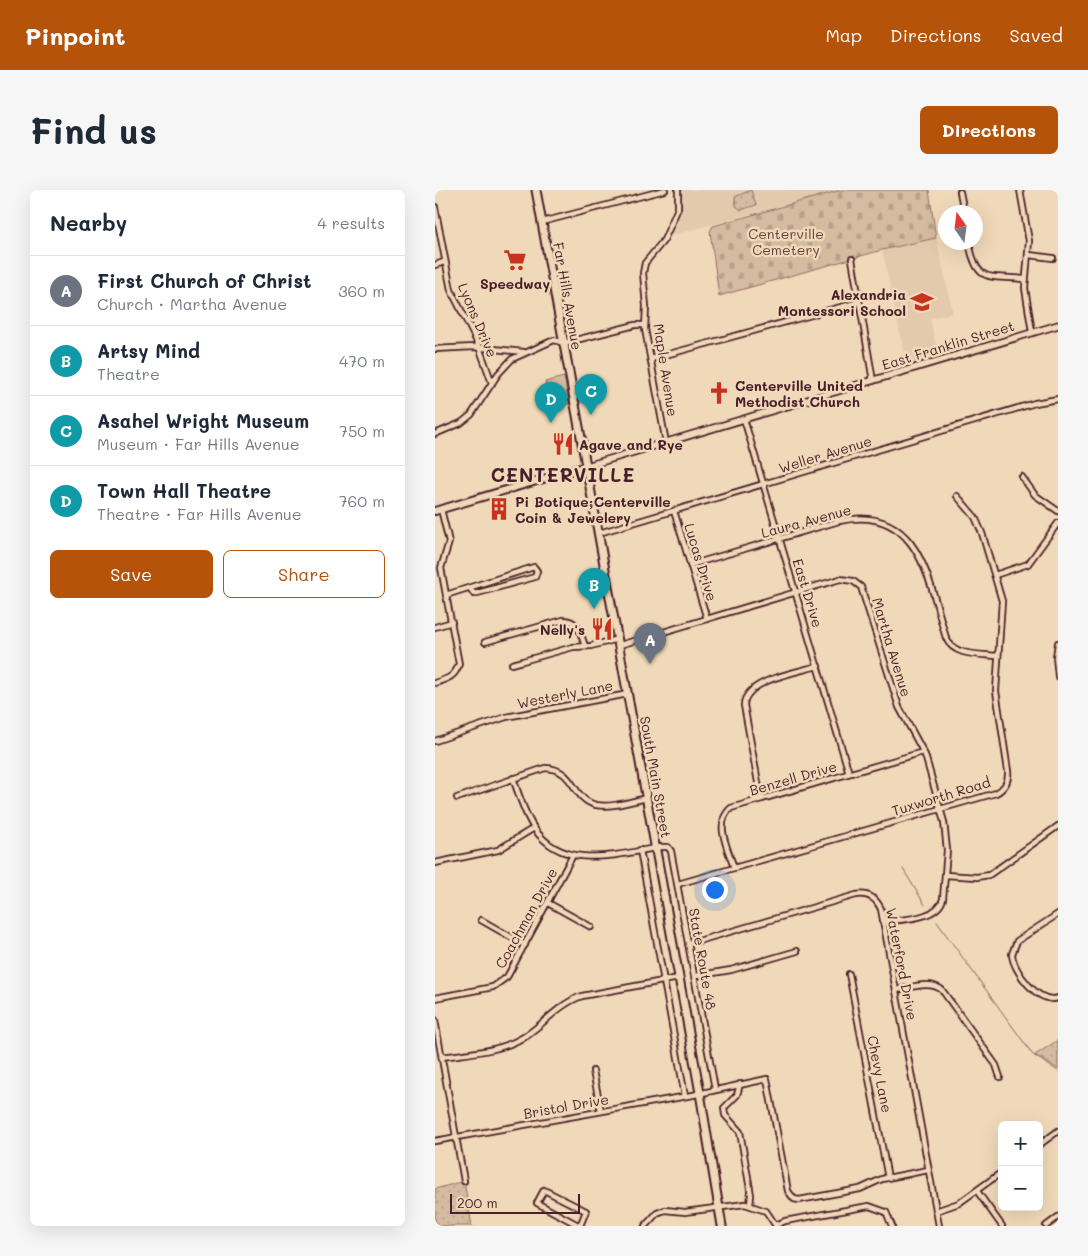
<!DOCTYPE html>
<html lang="en">
<head>
<meta charset="utf-8">
<style>
	:root { --surface:#fff; --page:#f6f6f7; --text:#1f2937; --muted:#747a83; --line:#e0e1e3; --accent:#b45309 }
	body { margin:0; font-family:Mali,sans-serif; background:var(--page); color:var(--text) }
	.controls { position:absolute; right:15px; bottom:15px; display:grid; overflow:hidden; border-radius:8px; box-shadow:0 5px 20px #0002 }
	.controls button { width:45px; height:45px; display:grid; place-items:center; padding:0; border:0; border-bottom:1px solid var(--line); background:var(--surface); color:var(--text); font:25px sans-serif }
	.compass { position:absolute; left:503px; top:15px; width:45px; height:45px; border-radius:50%; background:var(--surface); box-shadow:0 5px 20px #0002; rotate:346deg }
	.scale { position:absolute; left:15px; bottom:12px; width:130px; box-sizing:border-box; padding-left:5px; border:2px solid #4a1f2b; border-top:0; font-size:14px; line-height:18px; white-space:nowrap; color:#4a1f2b; -webkit-text-stroke:4px #f0d9b8; paint-order:stroke }
	.you { position:absolute; left:279px; top:699px; width:18px; height:18px; margin:-12px; border:4px solid #fff; border-radius:50%; background:#1a73e8; box-shadow:0 0 0 8px #1a73e833 }
	.badge { display:grid; place-items:center; width:32px; height:32px; border-radius:50%; background:var(--accent); color:#fff; font-size:16px; font-weight:700 }
	.pin { position:absolute; translate:-50% -41px; filter:drop-shadow(0 1px 2px #0008) }
	.pin::after { content:''; position:absolute; top:26px; width:18px; height:15px; background:inherit; clip-path:polygon(0 0,100% 0,50% 100%) }
	.list { margin:0; padding:0; list-style:none }
	h2 { display:flex; justify-content:space-between; align-items:center; height:65px; margin:0; padding:0 20px; font-size:21px }
	h2 small { font-size:16px; font-weight:400; color:var(--muted) }
	.list li { display:grid; grid-template-columns:32px 1fr auto; gap:15px; align-items:center; box-sizing:border-box; height:70px; padding:0 20px; border-top:1px solid var(--line) }
	.list b { display:block; font-size:19px; white-space:nowrap }
	.list p { margin:0; font-size:16px; white-space:nowrap; color:var(--muted) }
	.list em { font-size:16px; font-style:normal; color:var(--muted) }
	.actions { display:flex; gap:10px; padding:15px 20px }
	.actions a { flex:1; padding:11px 0; border:1px solid var(--accent); border-radius:8px; text-align:center; font-size:18px; color:var(--accent) }
	.actions .main { background:var(--accent); color:#fff }
	.map { position:relative; flex:none; width:623px; height:1036px; overflow:hidden; border-radius:8px }
	header { display:flex; align-items:center; gap:30px; box-sizing:border-box; height:70px; padding:0 25px; background:var(--accent); color:#fff }
	header strong { font-size:24px }
	nav { display:flex; gap:28px; margin-inline-start:auto; font-size:18px }
	.intro { display:flex; align-items:center; justify-content:space-between; box-sizing:border-box; height:120px; padding:0 30px }
	h1 { margin:0; font-size:35px }
	.button { padding:12px 22px; border-radius:8px; background:var(--accent); color:#fff; font-size:18px; font-weight:700 }
	main { display:flex; gap:30px; padding:0 30px }
	aside { flex:1; background:var(--surface); border-radius:8px; box-shadow:0 5px 20px #0002 }
	.map>svg:first-child { display:block }
	.built { fill:#e3caad }
	.grass { fill:url(#grass-tufts); stroke:#906d66 }
	.cemetery { fill:url(#cemetery-stones); stroke:#906d66 }
	.park { fill:url(#park-dots); stroke:#906d66 }
	.lines { fill:none; stroke-linecap:round; stroke-linejoin:round }
	.stream { stroke:#896560; stroke-width:1 }
	.minor-casing { stroke:#4a1f2b; stroke-width:8 }
	.tertiary-casing { stroke:#4a1f2b; stroke-width:9 }
	.secondary-casing { stroke:#4a1f2b; stroke-width:10 }
	.primary-casing { stroke:#4a1f2b; stroke-width:11 }
	.minor { stroke:#f0d9b8; stroke-width:4.5 }
	.tertiary { stroke:#f0d9b8; stroke-width:5.5 }
	.secondary { stroke:#f0d9b8; stroke-width:6 }
	.primary { stroke:#f0d9b8; stroke-width:7 }
	.labels { text-anchor:middle; dominant-baseline:central; stroke-width:5; stroke-linejoin:round; paint-order:stroke }
	.park-label { font-size:14px; fill:#663e42; stroke:#f0d9b8 }
	.poi-label { font-size:14px; font-weight:bold; fill:#4a1f2b; stroke:#f0d9b8; text-anchor:start }
	.street-label { font-size:14px; fill:#4a1f2b; stroke:#f0d9b8 }
	.district-label { font-size:19px; font-weight:bold; letter-spacing:1px; fill:#4a1f2b; stroke:#f0d9b8 }
</style>
</head>
<body>
<header>
<strong>Pinpoint</strong>
<nav><a>Map</a><a>Directions</a><a>Saved</a></nav>
</header>
<div class="intro"><h1>Find us</h1><a class="button">Directions</a></div>
<main>
<aside>
<h2>Nearby<small>4 results</small></h2>
<ul class="list">
<li><span class="badge" style="background:#6b7280">A</span><div><b>First Church of Christ</b><p>Church · Martha Avenue</p></div><em>360 m</em></li>
<li><span class="badge" style="background:#0f9aa8">B</span><div><b>Artsy Mind</b><p>Theatre</p></div><em>470 m</em></li>
<li><span class="badge" style="background:#0f9aa8">C</span><div><b>Asahel Wright Museum</b><p>Museum · Far Hills Avenue</p></div><em>750 m</em></li>
<li><span class="badge" style="background:#0f9aa8">D</span><div><b>Town Hall Theatre</b><p>Theatre · Far Hills Avenue</p></div><em>760 m</em></li>
</ul>
<div class="actions"><a class="main">Save</a><a>Share</a></div>
</aside>
<div class="map">
<svg width="623" height="1036" viewBox="0 0 623 1036">
	<defs>
		<pattern id="grass-tufts" width="24" height="20" patternUnits="userSpaceOnUse" patternTransform="scale(1.25)"><rect width="24" height="20" fill="#d5bba0"/><path d="M3 7l-1-3M5 7V3M7 7l1-3M15 17l-1-3M17 17v-4M19 17l1-3" fill="none" stroke="#b8a08a"/></pattern>
		<pattern id="cemetery-stones" width="16" height="16" patternUnits="userSpaceOnUse" patternTransform="scale(1.25)"><rect width="16" height="16" fill="#d5bba0"/><path d="M2 7V4a2 2 0 0 1 4 0v3zM10 15v-3a2 2 0 0 1 4 0v3z" fill="#b8a08a"/></pattern>
		<pattern id="park-dots" width="8" height="8" patternUnits="userSpaceOnUse" patternTransform="scale(1.25)"><rect width="8" height="8" fill="#d5bba0"/><path d="M2 2h.1M6 6h.1" fill="none" stroke="#b8a08a" stroke-width="1.8" stroke-linecap="round"/></pattern>
	</defs>
	<rect width="100%" height="100%" fill="#f0d9b8"/>
	<filter id="ink" filterUnits="userSpaceOnUse"><feTurbulence type="fractalNoise" baseFrequency=".02" numOctaves="2"/><feDisplacementMap in="SourceGraphic" scale="10" xChannelSelector="R" yChannelSelector="G"/><feConvolveMatrix kernelMatrix="1 2 1 2 8 2 1 2 1" color-interpolation-filters="sRGB"/></filter>
	<g filter="url(#ink)">
		<!-- built -->
		<g class="built">
			<path d="M243 0H407L230 47 243 18Z"/>
			<path d="M501 48 518 123 495 128 503 165 472 175 447 60Z"/>
		</g>
		<!-- grass -->
		<path class="grass" d="M129 187 134 214 115 217 110 192Z"/>
		<!-- cemetery -->
		<path class="cemetery" d="M406 0H494L501 48 447 60 284 106 275 41 278 36Z"/>
		<!-- park -->
		<g class="park">
			<path d="M316 0 321 15 306 20 301 16 300 7Z"/>
			<path d="M623 850V879L600 865Z"/>
			<path d="M29 991 37 1036H0V999Z"/>
		</g>
		<g class="lines">
			<!-- stream -->
			<g class="stream">
				<path d="M468 679 490 715"/>
				<path d="M502 732 598 865 623 881"/>
			</g>
			<defs>
				<g id="minor">
					<path d="M585 0 594 51 590 98 597 142"/>
					<path d="M525 2 529 22"/>
					<path d="M0 17 16 100 43 154 57 193"/>
					<path d="M107 32 230 0"/>
					<path d="M534 52C542 95 553 85 589 89"/>
					<path d="M594 65 618 68"/>
					<path d="M417 69 438 191"/>
					<path d="M0 75 9 72"/>
					<path d="M0 159 39 157 89 162"/>
					<path d="M216 169 424 112"/>
					<path d="M309 229 414 583"/>
					<path d="M0 244 26 233 36 225 63 184 77 169 119 150 129 153 200 135H210"/>
					<path d="M231 253 210 139 211 116 208 83 210 73 229 50 243 18V0"/>
					<path d="M587 287 600 305 623 321"/>
					<path d="M239 321 272 429"/>
					<path d="M164 343 600 213 623 209"/>
					<path d="M255 375 404 331C484 313 494 391 511 448 519 467 546 464 563 466"/>
					<path d="M560 385 593 374 623 333"/>
					<path d="M11 405 99 377 102 381 100 387 39 404 35 398"/>
					<path d="M0 437 17 432"/>
					<path d="M50 452 128 430C144 430 145 443 150 456"/>
					<path d="M623 453 621 467 623 486"/>
					<path d="M185 455 405 389 418 391 426 397 464 517 490 565 509 632 512 660 508 709C502 730 467 729 448 732"/>
					<path d="M77 474 138 457 156 456 183 449"/>
					<path d="M0 493C12 489 20 487 24 474L6 378 14 352 6 319"/>
					<path d="M0 551 71 527 193 504"/>
					<path d="M78 588C84 605 89 623 99 638 128 682 184 664 226 657H233L236 661 280 899"/>
					<path d="M22 608 110 578C141 579 136 609 161 615 177 618 197 611 212 608"/>
					<path d="M326 609 309 515C310 490 362 482 383 476"/>
					<path d="M205 660 250 906"/>
					<path d="M0 673 63 660 99 638"/>
					<path d="M299 678C294 661 278 633 296 618L488 562"/>
					<path d="M510 685 542 687 554 685 623 636"/>
					<path d="M243 694 561 603C570 598 574 591 573 581L561 501 567 411 547 343 540 327 522 306"/>
					<path d="M113 713 156 737"/>
					<path d="M623 724 582 751 577 764C578 781 604 815 623 808"/>
					<path d="M46 730 90 755"/>
					<path d="M253 754 421 705C433 703 441 708 446 719L504 1036"/>
					<path d="M414 784 453 988"/>
					<path d="M260 786 296 780 362 761"/>
					<path d="M461 800C476 798 494 790 507 800L561 875 565 887"/>
					<path d="M0 808 58 797 72 787 138 665"/>
					<path d="M0 830 29 991"/>
					<path d="M7 867C32 863 64 862 87 848 108 836 123 814 147 806L244 788"/>
					<path d="M158 881 166 921"/>
					<path d="M305 894 302 905 289 918 290 925 305 942 316 1005 315 1015"/>
					<path d="M0 951 258 905 332 889 353 1001 359 1009 364 1010 425 999 447 989 493 980"/>
					<path d="M604 955 623 941"/>
					<path d="M542 1001 567 1036"/>
					<path d="M501 1021 524 1013 567 982"/>
					<path d="M341 1035 350 1031 434 1016 451 1022 457 1036"/>
					<path d="M145 1036 151 1021 109 1000 102 1013 145 1036"/>
					<path d="M210 1036 222 1023 230 1020 250 1022 310 1014 331 1021 341 1036"/>
					<path d="M611 1036 623 1027"/>
				</g>
				<path id="tertiary" d="M152 276 623 135"/>
				<path id="secondary" d="M0 321 152 276"/>
				<path id="primary" d="M101 0 265 903 287 1036"/>
			</defs>
			<!-- minor casing -->
			<use href="#minor" class="minor-casing"/>
			<!-- tertiary casing -->
			<use href="#tertiary" class="tertiary-casing"/>
			<!-- secondary casing -->
			<use href="#secondary" class="secondary-casing"/>
			<!-- primary casing -->
			<use href="#primary" class="primary-casing"/>
			<!-- minor -->
			<use href="#minor" class="minor"/>
			<!-- tertiary -->
			<use href="#tertiary" class="tertiary"/>
			<!-- secondary -->
			<use href="#secondary" class="secondary"/>
			<!-- primary -->
			<use href="#primary" class="primary"/>
		</g>
	</g>
	<!-- icons -->
	<defs>
		<symbol id="supermarket-bare" viewBox="-9 -9 18 18"><path d="M-6-5.5h2.5l.6 2H6L4.5 2H-2.5L-4.4-4H-6ZM-1.5 3.2a1.3 1.3 0 1 0 .1 0ZM3 3.2a1.3 1.3 0 1 0 .1 0Z" fill="#c8321e" stroke="#f0d9b8" stroke-width="2.5" paint-order="stroke"/></symbol>
		<symbol id="school-bare" viewBox="-9 -9 18 18"><path d="M0-5L7-2L0 1L-7-2ZM-4 1L0 2.5L4 1V4Q0 6-4 4Z" fill="#c8321e" stroke="#f0d9b8" stroke-width="2.5" paint-order="stroke"/></symbol>
		<symbol id="church-bare" viewBox="-9 -9 18 18"><path d="M-1.2-6h2.4v3.5h3.3v2.4h-3.3V6h-2.4V-.1h-3.3v-2.4h3.3Z" fill="#c8321e" stroke="#f0d9b8" stroke-width="2.5" paint-order="stroke"/></symbol>
		<symbol id="restaurant-bare" viewBox="-9 -9 18 18"><path d="M-5-6h1v4h1v-4h1v4h1v-4h1v5L-1.5 .5V6h-2V.5L-5-1ZM5-6V6H3V1.5H1.5Q1.5-4 5-6Z" fill="#c8321e" stroke="#f0d9b8" stroke-width="2.5" paint-order="stroke"/></symbol>
		<symbol id="building-bare" viewBox="-9 -9 18 18"><path d="M-4-6H4V6H1V3H-1V6H-4ZM-2.5-4.3h1.7v1.8h-1.7ZM.8-4.3h1.7v1.8H.8ZM-2.5-1h1.7V.8h-1.7ZM.8-1h1.7V.8H.8Z" fill="#c8321e" stroke="#f0d9b8" stroke-width="2.5" paint-order="stroke"/></symbol>
	</defs>
	<g fill-rule="evenodd">
		<use href="#supermarket-bare" x="64" y="54" width="32" height="32"/>
		<use href="#school-bare" x="471" y="96" width="32" height="32"/>
		<use href="#church-bare" x="268" y="187" width="32" height="32"/>
		<use href="#restaurant-bare" x="112" y="238" width="32" height="32"/>
		<use href="#building-bare" x="48" y="303" width="32" height="32"/>
		<use href="#restaurant-bare" x="151" y="423" width="32" height="32"/>
	</g>
	<g class="labels">
		<!-- park labels -->
		<g class="park-label">
			<text x="351" y="43">Centerville<tspan x="351" dy="16">Cemetery</tspan></text>
		</g>
		<!-- poi labels -->
		<g class="poi-label">
			<text x="80" y="93" text-anchor="middle">Speedway</text>
			<text x="471" y="104" text-anchor="end">Alexandria<tspan x="471" dy="16">Montessori School</tspan></text>
			<text x="300" y="195">Centerville United<tspan x="300" dy="16">Methodist Church</tspan></text>
			<text x="144" y="254">Agave and Rye</text>
			<text x="80" y="311">Pi Botique;Centerville<tspan x="80" dy="16">Coin &amp; Jewelery</tspan></text>
			<text x="150" y="439" text-anchor="end">Nelly's</text>
		</g>
		<!-- street labels -->
		<g class="street-label">
			<text transform="translate(133 106) rotate(80)">Far Hills Avenue</text>
			<text transform="translate(43 130) rotate(67)">Lyons Drive</text>
			<text transform="translate(513 155) rotate(-17)">East Franklin Street</text>
			<text transform="translate(231 180) rotate(81)">Maple Avenue</text>
			<text transform="translate(390 264) rotate(-17)">Weller Avenue</text>
			<text transform="translate(371 331) rotate(-15)">Laura Avenue</text>
			<text transform="translate(266 372) rotate(73)">Lucas Drive</text>
			<text transform="translate(373 403) rotate(73)">East Drive</text>
			<text transform="translate(457 457) rotate(73)">Martha Avenue</text>
			<text transform="translate(130 504) rotate(-11)">Westerly Lane</text>
			<text transform="translate(221 587) rotate(80)">South Main Street</text>
			<text transform="translate(358 588) rotate(-16)">Benzell Drive</text>
			<text transform="translate(506 606) rotate(-17)">Tuxworth Road</text>
			<text transform="translate(91 728) rotate(-61)">Coachman Drive</text>
			<text transform="translate(268 769) rotate(80)">State Route 48</text>
			<text transform="translate(467 774) rotate(79)">Waterford Drive</text>
			<text transform="translate(445 884) rotate(79)">Chevy Lane</text>
			<text transform="translate(131 916) rotate(-10)">Bristol Drive</text>
		</g>
		<!-- district labels -->
		<g class="district-label">
			<text x="128" y="284">CENTERVILLE</text>
		</g>
	</g>
</svg>
<div class="controls">
<button>+</button>
<button>−</button>
</div>
<svg class="compass" viewBox="-18 -18 36 36"><path d="M0-13l5 13h-10z" fill="#e53935"/><path d="M0 13l5-13h-10z" fill="#747a83"/></svg>
<div class="scale">200 m</div>
<div class="you"></div>
<div class="pin badge" style="left:215px;top:474px;background:#6b7280">A</div>
<div class="pin badge" style="left:159px;top:419px;background:#0f9aa8">B</div>
<div class="pin badge" style="left:156px;top:225px;background:#0f9aa8">C</div>
<div class="pin badge" style="left:116px;top:233px;background:#0f9aa8">D</div>
</div>
</main>
</body>
</html>
